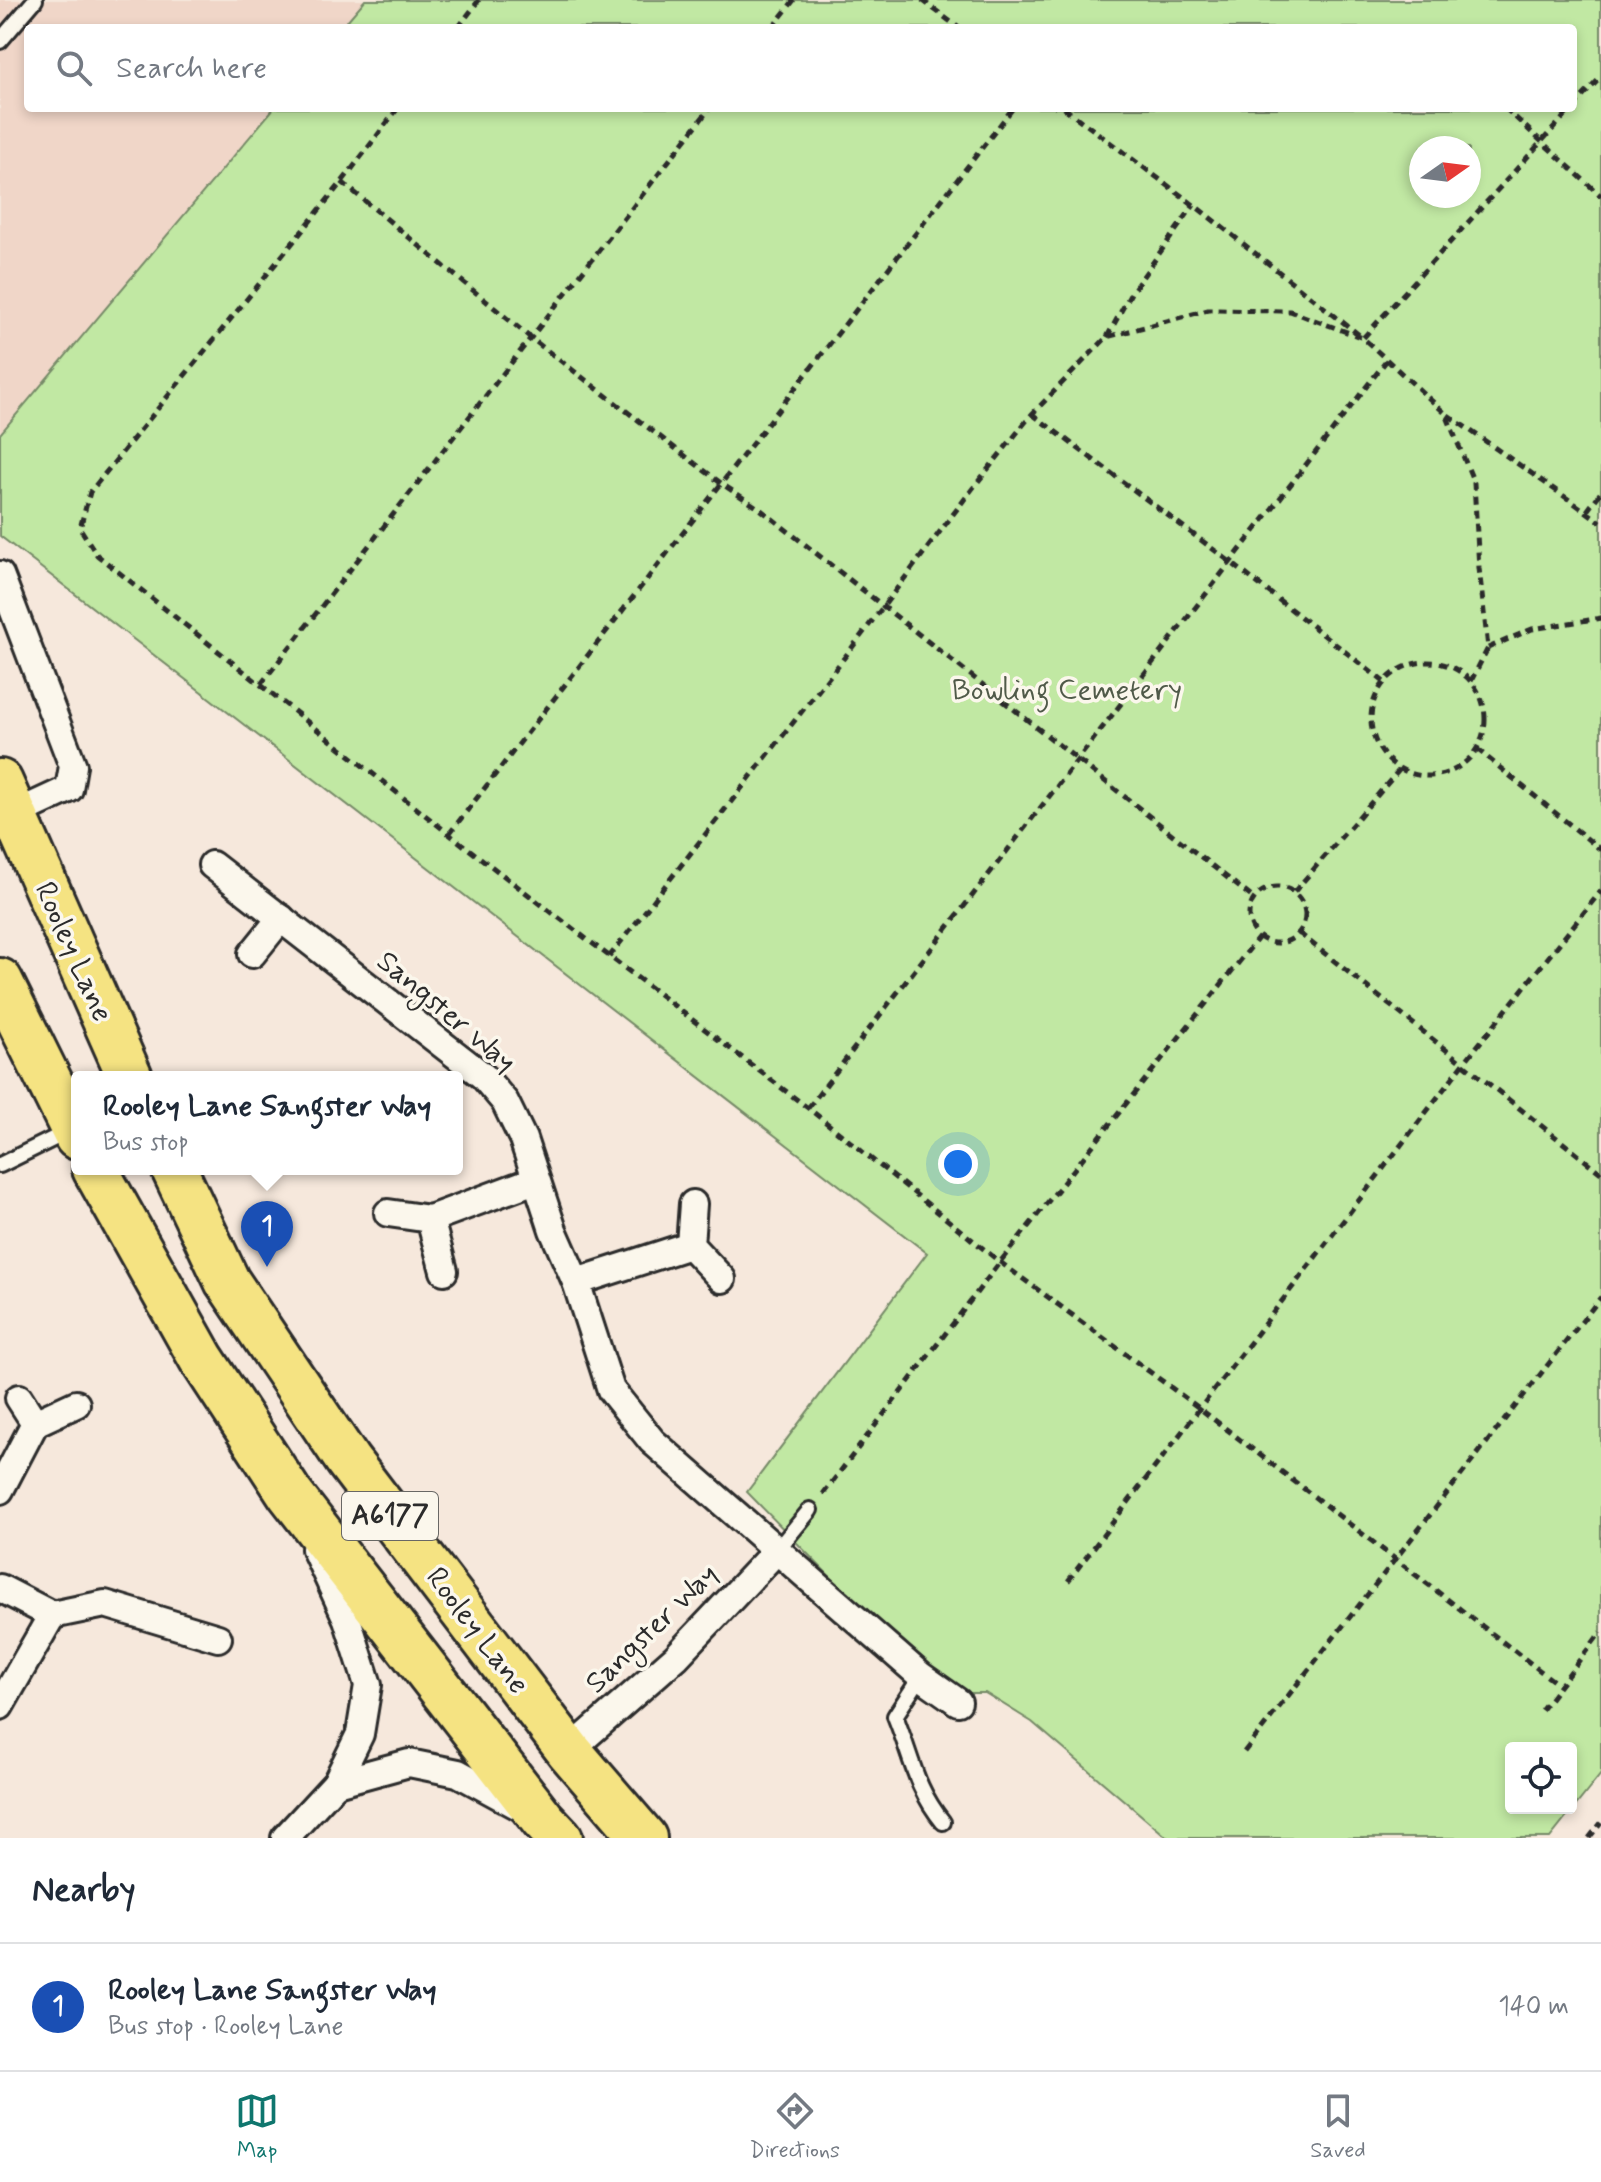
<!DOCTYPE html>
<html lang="en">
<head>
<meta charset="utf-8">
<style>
	:root { --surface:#fff; --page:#f6f6f7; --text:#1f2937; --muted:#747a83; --line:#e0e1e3; --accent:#0f766e }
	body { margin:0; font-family:Mynerve,sans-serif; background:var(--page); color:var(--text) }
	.controls { position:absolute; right:24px; bottom:24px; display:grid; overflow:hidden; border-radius:8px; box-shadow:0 4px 12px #0003 }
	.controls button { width:72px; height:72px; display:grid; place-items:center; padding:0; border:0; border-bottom:2px solid var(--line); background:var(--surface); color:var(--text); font:40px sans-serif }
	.compass { position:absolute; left:1409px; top:136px; width:72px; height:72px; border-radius:50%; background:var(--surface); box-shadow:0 4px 12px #0003; rotate:76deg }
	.you { position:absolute; left:958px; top:1164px; width:28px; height:28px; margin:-20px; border:6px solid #fff; border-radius:50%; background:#1a73e8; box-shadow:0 0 0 12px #1a73e833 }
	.badge { display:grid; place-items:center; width:52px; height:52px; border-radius:50%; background:var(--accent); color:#fff; font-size:26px; font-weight:700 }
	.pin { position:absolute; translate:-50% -66px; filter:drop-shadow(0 2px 4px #0008) }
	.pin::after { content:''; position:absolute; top:42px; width:28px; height:24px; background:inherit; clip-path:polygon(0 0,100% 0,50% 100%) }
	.popup { position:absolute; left:71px; top:1071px; width:392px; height:104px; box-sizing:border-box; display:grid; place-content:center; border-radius:8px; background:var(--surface); filter:drop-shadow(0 2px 6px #0005); font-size:26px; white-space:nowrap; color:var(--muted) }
	.popup b { font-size:30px; color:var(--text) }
	.popup::after { content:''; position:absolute; left:50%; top:100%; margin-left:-16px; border:16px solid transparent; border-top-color:var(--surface) }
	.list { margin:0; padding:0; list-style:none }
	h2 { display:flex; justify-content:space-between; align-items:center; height:104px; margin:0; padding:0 32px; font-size:34px }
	h2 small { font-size:26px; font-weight:400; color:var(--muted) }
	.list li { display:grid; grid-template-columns:52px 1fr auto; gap:24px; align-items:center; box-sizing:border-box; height:128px; padding:0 32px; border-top:2px solid var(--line) }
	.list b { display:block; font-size:30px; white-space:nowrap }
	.list p { margin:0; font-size:26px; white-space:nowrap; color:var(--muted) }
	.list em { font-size:26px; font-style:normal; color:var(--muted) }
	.icon { flex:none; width:44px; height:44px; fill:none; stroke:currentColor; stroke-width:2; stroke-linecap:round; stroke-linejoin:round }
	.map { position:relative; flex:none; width:1601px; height:1838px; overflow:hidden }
	.search { position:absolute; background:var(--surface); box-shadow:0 4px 12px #0003; left:24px; right:24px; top:24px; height:88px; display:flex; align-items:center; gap:20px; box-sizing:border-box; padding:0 28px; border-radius:8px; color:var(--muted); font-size:30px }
	.sheet { height:232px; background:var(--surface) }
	nav { display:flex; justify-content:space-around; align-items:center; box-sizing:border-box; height:112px; border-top:2px solid var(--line); background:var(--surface); font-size:22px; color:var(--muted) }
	nav a { display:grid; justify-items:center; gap:4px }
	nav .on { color:var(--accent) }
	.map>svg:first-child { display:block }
	.built { fill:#f0d6c8 }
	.green { fill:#c1e8a3; stroke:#768a67; stroke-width:2; fill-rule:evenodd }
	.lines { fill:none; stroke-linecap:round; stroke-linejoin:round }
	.lane-casing { stroke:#2b2b2b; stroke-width:20 }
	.street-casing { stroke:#2b2b2b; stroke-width:32 }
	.highway-casing { stroke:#2b2b2b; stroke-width:50 }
	.path { stroke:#2b2b2b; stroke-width:5; stroke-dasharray:8 6; stroke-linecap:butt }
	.lane { stroke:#fbf7ec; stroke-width:14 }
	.street { stroke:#fbf7ec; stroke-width:26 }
	.highway { stroke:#f5e382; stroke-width:44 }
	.labels { text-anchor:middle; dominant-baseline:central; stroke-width:7; stroke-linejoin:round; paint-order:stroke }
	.shield { fill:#fbf7ec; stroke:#696865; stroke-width:2 }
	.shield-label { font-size:28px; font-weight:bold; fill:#2b2b2b }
	.park-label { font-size:30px; fill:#505a49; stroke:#fbf7ec }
	.street-label { font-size:30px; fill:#2b2b2b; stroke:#fbf7ec }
</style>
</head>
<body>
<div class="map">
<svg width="1601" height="1838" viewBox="0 0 1601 1838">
	<rect width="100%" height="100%" fill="#f6e8dc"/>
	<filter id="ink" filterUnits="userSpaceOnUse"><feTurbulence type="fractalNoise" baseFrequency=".0125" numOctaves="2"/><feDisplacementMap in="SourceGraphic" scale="16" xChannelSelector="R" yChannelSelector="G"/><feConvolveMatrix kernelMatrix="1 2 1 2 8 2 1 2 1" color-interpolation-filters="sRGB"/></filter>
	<g filter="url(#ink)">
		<!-- built -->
		<path class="built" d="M0 0H365L341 28H28V108H274L0 434Z"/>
		<!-- green -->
		<path class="green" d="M365 0H1601V1774L1550 1838H1168L1032 1722 985 1693H959L856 1603 747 1492 927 1253 0 536V434L274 108H1573V28H341ZM1421 148H1469V196H1421ZM1511 1748H1571V1808H1511Z"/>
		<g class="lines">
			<defs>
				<g id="lane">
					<path d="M0 41 35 0"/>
					<path d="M0 1165 69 1131"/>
					<path d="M777 1550 810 1510"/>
					<path d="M921 1676 895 1716C911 1755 915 1788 943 1822"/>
				</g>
				<g id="street">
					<path d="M0 575 73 766 69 789 13 815"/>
					<path d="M212 865 483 1076 505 1102 523 1139 553 1230 576 1282 611 1390 652 1441 921 1676 958 1702"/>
					<path d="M252 954 281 918"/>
					<path d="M693 1204 690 1245 722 1279"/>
					<path d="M388 1213 430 1219 444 1271"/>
					<path d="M430 1219 535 1180"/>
					<path d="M576 1282 690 1245"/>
					<path d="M35 1423 76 1404"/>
					<path d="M0 1490 35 1423 19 1398"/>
					<path d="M0 1588 52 1615 0 1706"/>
					<path d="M52 1615 105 1604 218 1638"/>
					<path d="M569 1751 676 1657 777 1550"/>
					<path d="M336 1783 409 1763 458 1773 526 1810"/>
					<path d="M285 1838 336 1783 360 1734 368 1685 347 1619 315 1549"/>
				</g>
				<g id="highway">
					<path d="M0 782 130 1077"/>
					<path d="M0 981 77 1137"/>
					<path d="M95 1169 201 1358 290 1494 543 1820 560 1838"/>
					<path d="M174 1169 227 1281 348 1461 569 1751 644 1838"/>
				</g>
			</defs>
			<!-- lane casing -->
			<use href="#lane" class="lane-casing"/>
			<!-- street casing -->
			<use href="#street" class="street-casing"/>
			<!-- highway casing -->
			<use href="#highway" class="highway-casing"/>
			<!-- path -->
			<g class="path">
				<path d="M922 0 959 28"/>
				<path d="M458 28 479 0"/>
				<path d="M772 28 794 0"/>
				<path d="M1573 107 1601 77"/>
				<path d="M398 108 342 182 90 492 80 528 97 555 449 834 808 1108 1000 1262 1199 1408 1560 1686"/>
				<path d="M1064 108 1194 205 1363 338 1572 108"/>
				<path d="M1505 108 1601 196"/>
				<path d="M342 182 532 339 722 484 760 509 1253 898"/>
				<path d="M1107 337 1131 293 1194 205"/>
				<path d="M1032 414 1229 561 1384 682"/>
				<path d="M1448 415 1601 522"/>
				<path d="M1587 511 1601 492"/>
				<path d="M1488 648 1532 629 1601 618"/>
				<circle cx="1428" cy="719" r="57"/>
				<path d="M261 684 710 108"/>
				<path d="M1477 749 1601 850"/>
				<path d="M449 834 1013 108"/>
				<circle cx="1277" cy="915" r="28"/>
				<path d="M1294 892 1400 769"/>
				<path d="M1299 933 1601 1173"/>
				<path d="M609 957 851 649 973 488 1032 414 1107 337 1208 310 1290 311 1363 338 1446 414 1474 483 1479 568 1488 648 1471 681"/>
				<path d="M808 1108 1387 360"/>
				<path d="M823 1494 1000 1262 1259 937"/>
				<path d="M1068 1581 1463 1064 1601 891"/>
				<path d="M1541 1710 1601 1632"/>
				<path d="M1244 1752 1601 1297"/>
				<path d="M1589 1838 1601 1823"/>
			</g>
			<!-- lane -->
			<use href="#lane" class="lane"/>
			<!-- street -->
			<use href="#street" class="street"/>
			<!-- highway -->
			<use href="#highway" class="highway"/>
		</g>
	</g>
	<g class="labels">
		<!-- shield labels -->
		<rect class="shield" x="342" y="1492" width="96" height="48" rx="6"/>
		<g class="shield-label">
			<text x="390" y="1516">A6177</text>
		</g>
		<!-- park labels -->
		<g class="park-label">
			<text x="1067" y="690">Bowling Cemetery</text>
		</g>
		<!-- street labels -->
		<g class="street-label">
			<text transform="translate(73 952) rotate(66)">Rooley Lane</text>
			<text transform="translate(446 1012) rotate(40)">Sangster Way</text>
			<text transform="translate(652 1629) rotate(-44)">Sangster Way</text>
			<text transform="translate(477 1631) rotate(53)">Rooley Lane</text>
		</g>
	</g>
</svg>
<div class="controls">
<button><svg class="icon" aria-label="locate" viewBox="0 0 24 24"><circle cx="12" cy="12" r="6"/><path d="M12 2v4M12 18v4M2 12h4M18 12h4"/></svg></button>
</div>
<svg class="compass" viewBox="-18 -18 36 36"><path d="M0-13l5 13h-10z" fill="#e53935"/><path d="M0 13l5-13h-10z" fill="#747a83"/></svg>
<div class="you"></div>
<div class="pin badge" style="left:267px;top:1267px;background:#1a4fb4">1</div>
<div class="popup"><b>Rooley Lane Sangster Way</b>Bus stop</div>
<div class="search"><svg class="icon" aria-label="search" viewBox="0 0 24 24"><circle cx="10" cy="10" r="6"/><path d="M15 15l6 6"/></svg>Search here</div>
</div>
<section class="sheet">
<h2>Nearby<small></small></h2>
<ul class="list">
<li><span class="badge" style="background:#1a4fb4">1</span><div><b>Rooley Lane Sangster Way</b><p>Bus stop · Rooley Lane</p></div><em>140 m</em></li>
</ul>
</section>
<nav>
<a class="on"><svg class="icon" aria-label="map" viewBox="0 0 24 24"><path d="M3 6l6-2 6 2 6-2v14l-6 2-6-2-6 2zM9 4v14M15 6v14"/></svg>Map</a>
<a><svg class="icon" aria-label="directions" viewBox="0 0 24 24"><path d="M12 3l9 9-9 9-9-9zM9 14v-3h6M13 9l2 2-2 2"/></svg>Directions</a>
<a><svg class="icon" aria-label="saved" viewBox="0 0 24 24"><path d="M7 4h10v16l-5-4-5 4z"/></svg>Saved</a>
</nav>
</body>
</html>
